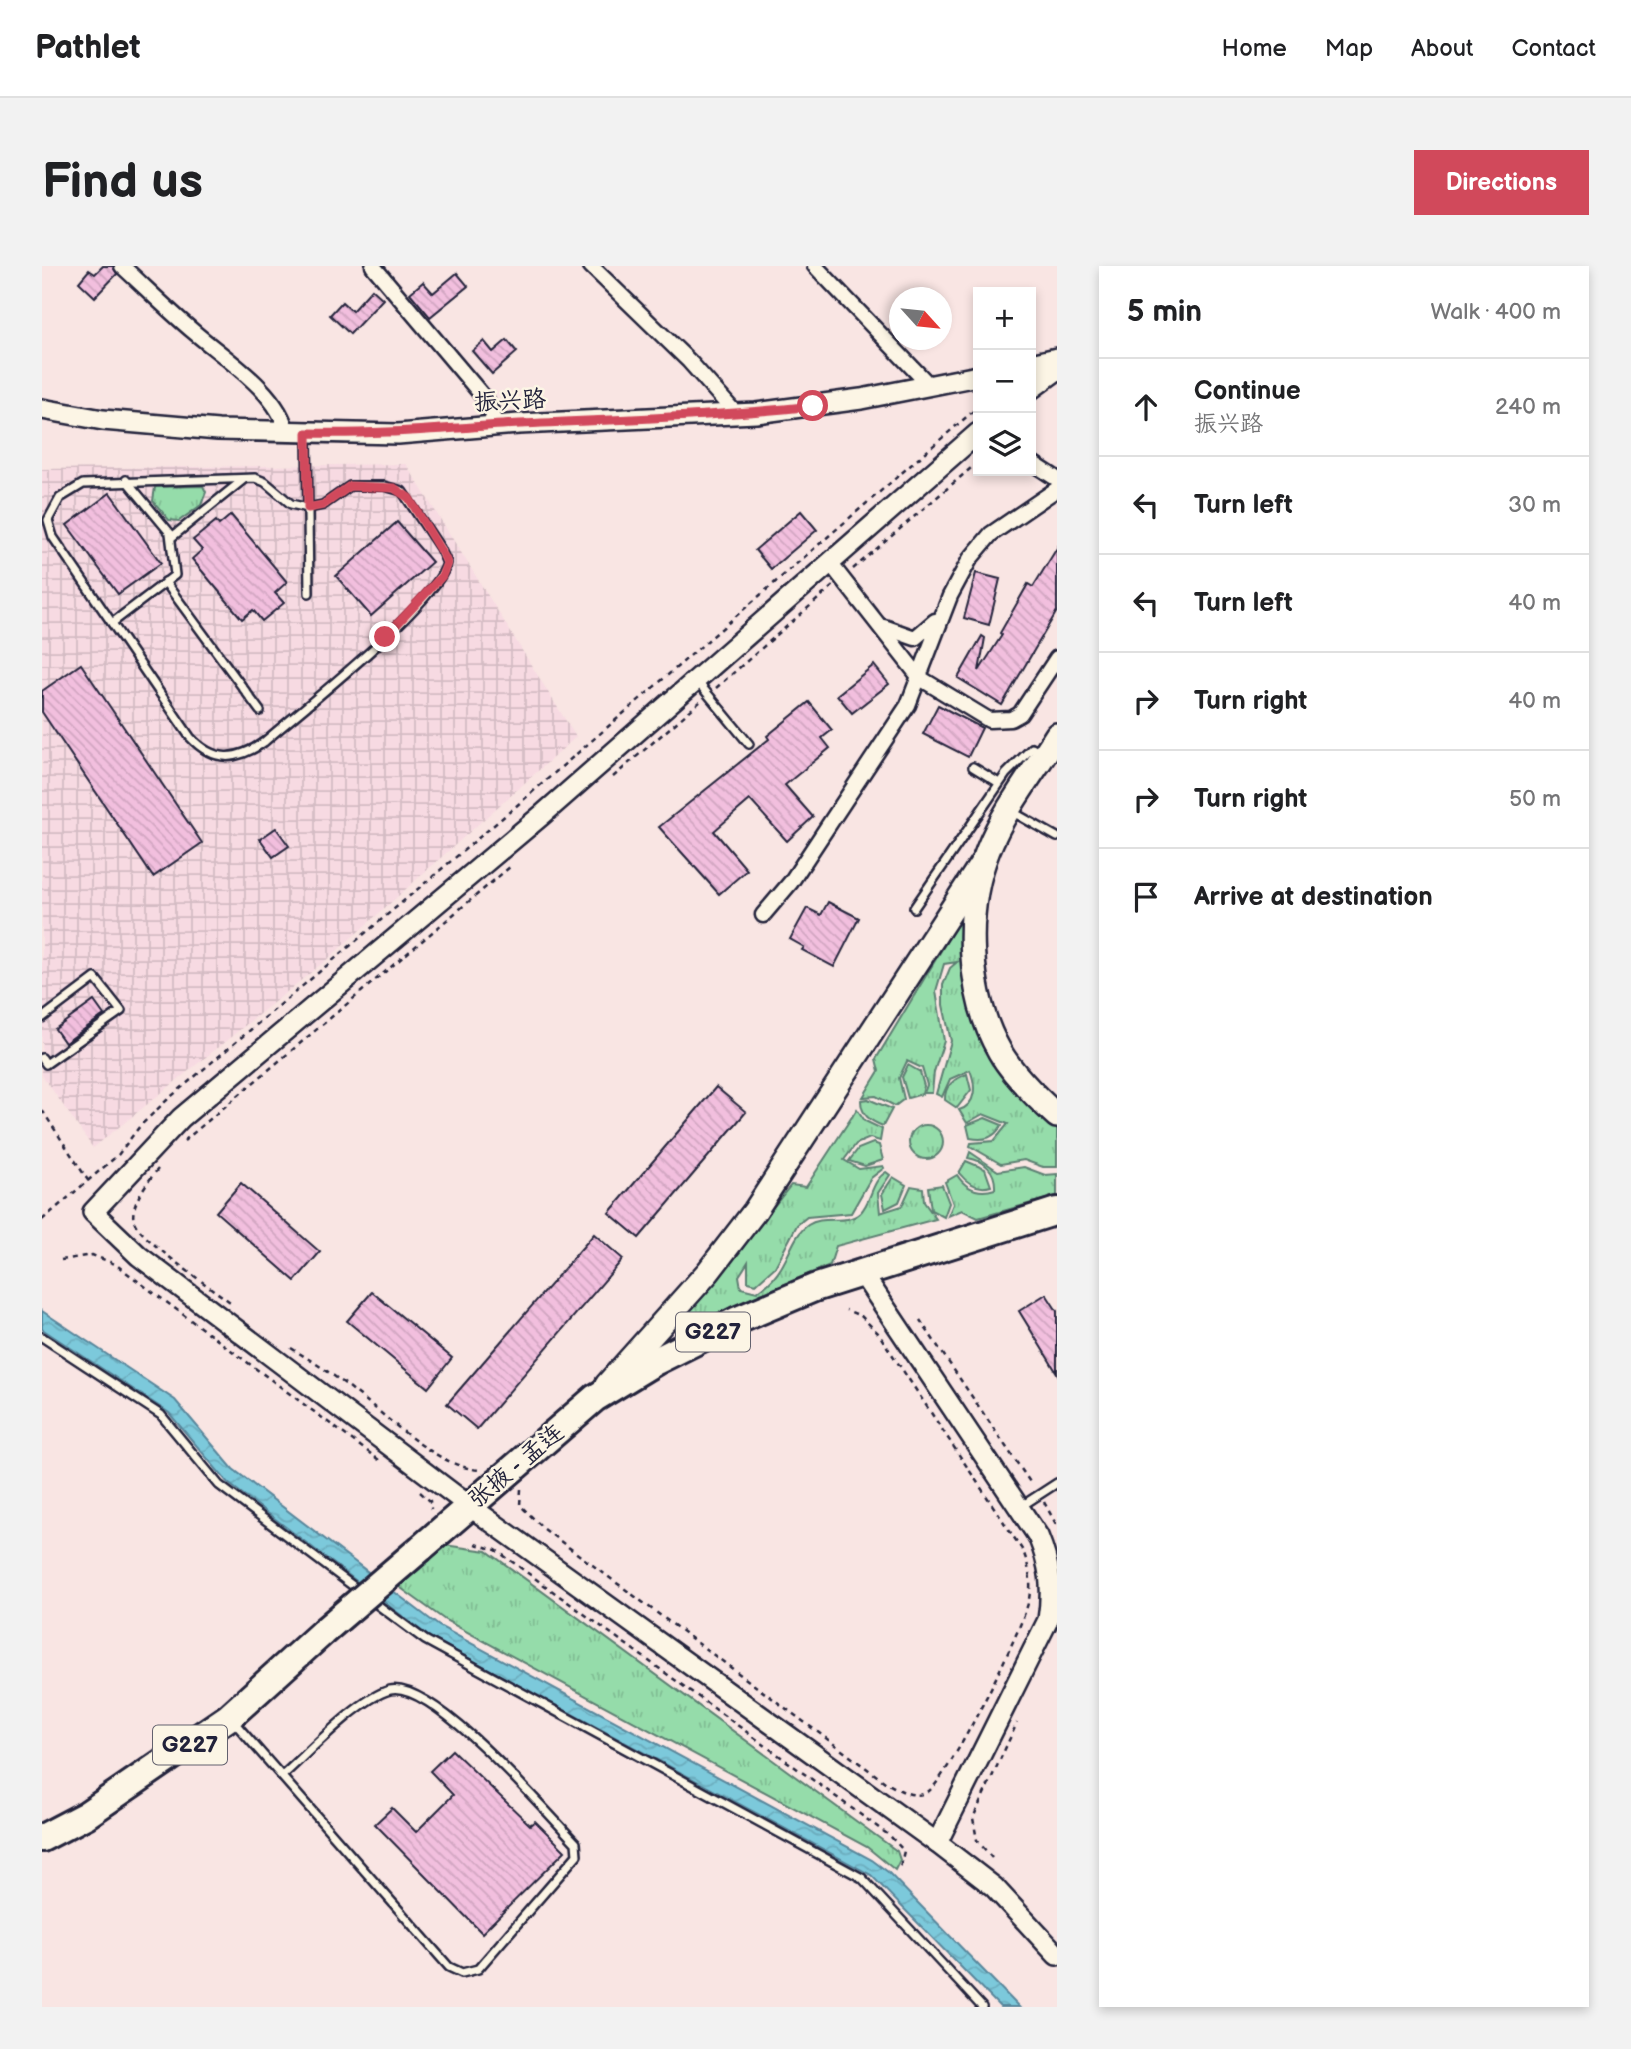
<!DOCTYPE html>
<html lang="en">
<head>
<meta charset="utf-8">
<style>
	:root { --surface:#fff; --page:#f2f2f2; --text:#202124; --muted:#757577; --line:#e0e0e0; --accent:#d1495b }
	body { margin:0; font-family:"Balsamiq Sans","LXGW WenKai TC",sans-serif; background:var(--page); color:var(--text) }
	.controls { position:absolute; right:21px; top:21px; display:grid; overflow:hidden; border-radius:0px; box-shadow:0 4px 10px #0003 }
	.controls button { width:63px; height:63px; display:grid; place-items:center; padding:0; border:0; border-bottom:2px solid var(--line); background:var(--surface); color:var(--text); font:35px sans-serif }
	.compass { position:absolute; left:847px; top:21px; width:63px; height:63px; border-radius:50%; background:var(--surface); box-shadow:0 4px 10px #0003; rotate:117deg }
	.stop { position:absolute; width:21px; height:21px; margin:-16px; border:5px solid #d1495b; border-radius:50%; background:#fff }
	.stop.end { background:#d1495b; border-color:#fff; box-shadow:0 2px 7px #0008 }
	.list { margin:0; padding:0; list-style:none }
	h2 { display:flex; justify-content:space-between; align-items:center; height:91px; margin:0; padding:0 28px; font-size:30px }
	h2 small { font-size:23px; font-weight:400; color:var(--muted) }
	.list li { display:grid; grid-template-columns:46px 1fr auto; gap:21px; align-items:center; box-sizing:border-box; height:98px; padding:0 28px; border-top:2px solid var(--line) }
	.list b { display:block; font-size:26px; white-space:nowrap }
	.list p { margin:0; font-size:23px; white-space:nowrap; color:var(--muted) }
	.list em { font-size:23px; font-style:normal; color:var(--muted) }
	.icon { flex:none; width:38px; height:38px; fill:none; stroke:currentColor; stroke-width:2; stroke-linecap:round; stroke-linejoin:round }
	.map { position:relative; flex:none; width:1015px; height:1741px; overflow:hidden; border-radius:0px }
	header { display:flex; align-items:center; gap:42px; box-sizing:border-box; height:98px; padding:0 35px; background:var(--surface); border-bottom:2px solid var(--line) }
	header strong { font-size:33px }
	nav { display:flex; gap:38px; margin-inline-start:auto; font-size:24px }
	.intro { display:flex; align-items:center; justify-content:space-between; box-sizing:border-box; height:168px; padding:0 42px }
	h1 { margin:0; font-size:49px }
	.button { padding:18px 32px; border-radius:0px; background:var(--accent); color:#fff; font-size:24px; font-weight:700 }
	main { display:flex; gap:42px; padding:0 42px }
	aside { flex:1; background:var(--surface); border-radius:0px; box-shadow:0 4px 10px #0003 }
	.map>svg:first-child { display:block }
	.industrial { fill:url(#industrial-grid) }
	.grass { fill:url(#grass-tufts); stroke:#5c7f72; stroke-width:2 }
	.water { fill:url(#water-waves); stroke:#58869b; stroke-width:2 }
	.building { fill:url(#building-back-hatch); stroke:#22223b; stroke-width:2 }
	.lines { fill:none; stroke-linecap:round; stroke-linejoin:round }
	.lane-casing { stroke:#22223b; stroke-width:12 }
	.street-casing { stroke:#22223b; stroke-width:19 }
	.secondary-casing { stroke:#22223b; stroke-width:24 }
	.primary-casing { stroke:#22223b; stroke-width:28 }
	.highway-casing { stroke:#22223b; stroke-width:32 }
	.path { stroke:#22223b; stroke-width:2.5; stroke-dasharray:5 5; stroke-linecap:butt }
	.lane { stroke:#fcf5e5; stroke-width:7 }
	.street { stroke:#fcf5e5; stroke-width:14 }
	.secondary { stroke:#fcf5e5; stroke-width:19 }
	.primary { stroke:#fcf5e5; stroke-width:23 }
	.highway { stroke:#fcf5e5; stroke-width:26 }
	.highway-bridge-casing { stroke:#22223b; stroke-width:32; stroke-linecap:butt }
	.highway-bridge { stroke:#fcf5e5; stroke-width:26 }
	.route { stroke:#d1495b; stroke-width:9 }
	.labels { text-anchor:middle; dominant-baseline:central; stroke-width:5; stroke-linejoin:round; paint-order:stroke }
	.shield { fill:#fcf5e5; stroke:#63616e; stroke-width:2 }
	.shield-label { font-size:23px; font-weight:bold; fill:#22223b }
	.street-label { font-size:24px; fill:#22223b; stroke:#fcf5e5 }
</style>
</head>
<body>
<header>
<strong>Pathlet</strong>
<nav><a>Home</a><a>Map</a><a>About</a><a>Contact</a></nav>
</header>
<div class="intro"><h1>Find us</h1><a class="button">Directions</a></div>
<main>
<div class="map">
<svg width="1015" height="1741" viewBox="0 0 1015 1741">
	<defs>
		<pattern id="industrial-grid" width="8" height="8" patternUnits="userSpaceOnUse" patternTransform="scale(1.75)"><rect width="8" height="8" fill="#f7dae2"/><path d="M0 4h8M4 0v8" fill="none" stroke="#d3bbc3"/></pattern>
		<pattern id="grass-tufts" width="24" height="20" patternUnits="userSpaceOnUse" patternTransform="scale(1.75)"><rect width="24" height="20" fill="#95dcaa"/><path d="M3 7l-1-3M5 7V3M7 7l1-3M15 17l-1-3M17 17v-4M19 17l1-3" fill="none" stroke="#80bc93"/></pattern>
		<pattern id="water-waves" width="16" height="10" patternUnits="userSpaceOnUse" patternTransform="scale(1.75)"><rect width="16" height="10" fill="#7cc9db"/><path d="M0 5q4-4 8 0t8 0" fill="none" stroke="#6bacbd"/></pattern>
		<pattern id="building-back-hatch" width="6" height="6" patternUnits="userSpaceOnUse" patternTransform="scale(1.75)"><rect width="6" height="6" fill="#f2bfde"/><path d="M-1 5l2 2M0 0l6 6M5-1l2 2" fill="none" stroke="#cfa4bf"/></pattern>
	</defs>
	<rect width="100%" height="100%" fill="#f9e5e3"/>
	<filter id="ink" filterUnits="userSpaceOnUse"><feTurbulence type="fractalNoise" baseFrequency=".0143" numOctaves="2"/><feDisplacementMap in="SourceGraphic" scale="14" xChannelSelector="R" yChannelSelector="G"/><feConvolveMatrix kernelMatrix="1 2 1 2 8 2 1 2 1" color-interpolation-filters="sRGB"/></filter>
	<g filter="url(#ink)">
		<!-- industrial -->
		<path class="industrial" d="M364 198 534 471 288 691 51 882 0 809V203Z"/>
		<!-- grass -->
		<g class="grass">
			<path d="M161 220 164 226 159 239 137 255 127 254 111 235 113 221Z"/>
			<path d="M921 648 918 679 922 712 1015 860V901H1001L982 894 959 898 928 880 929 877 952 875 966 858 941 848 925 857 917 844C935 839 934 819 928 804L908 813 900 831 894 828 909 775 901 739V719L908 702 915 696 902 698 894 725 902 775 892 806 890 827H882L885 819 880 802 865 795 857 812 862 833 853 840 834 830 821 831 837 805 834 793Z"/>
			<path d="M866 799 878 806 882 820 880 828 866 832 860 811Z"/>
			<path d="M925 808 929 824 915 842 903 834C902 820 912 813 925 808Z"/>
			<path d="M826 833 850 843 841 860C828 855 819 849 819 834Z"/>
			<path d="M815 843 823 855 840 863 838 875 828 872 814 878 802 894 817 903 841 900 842 902 829 912 809 947 765 951 755 959 733 1001 714 1018 706 1016V996L697 1010 699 1022 715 1026C748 1006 745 974 766 959 781 948 804 960 818 947 830 935 829 915 844 906L848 909 836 927 838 947 860 940 869 920 881 922 882 936 894 953 794 980 788 999 689 1041 656 1060 647 1058 644 1051 649 1044 749 919 764 921Z"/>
			<path d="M943 852 960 859C952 872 943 875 928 872L925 859Z"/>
			<circle cx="884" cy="876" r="17"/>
			<path d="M831 877 837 879 841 894 823 900 807 895 816 883Z"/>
			<path d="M928 886 956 905 982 901 1003 909 1015 908V930L936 952 920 944 906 950 911 938 903 916 915 909C924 923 937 928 953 923 954 905 943 895 926 892Z"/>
			<path d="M924 895 943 903 949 920C936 924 925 917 917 907Z"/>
			<path d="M851 911 864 919 857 936 843 943 840 928Z"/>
			<path d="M900 919 907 937 902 951 889 944 886 921Z"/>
			<path d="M402 1279 445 1285 855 1585 858 1594 853 1604 825 1581 403 1354 356 1320Z"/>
		</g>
		<!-- water -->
		<path class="water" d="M0 1045 133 1134 191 1203 397 1360 830 1594 846 1606 977 1741H958L829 1609 389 1372 186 1217 127 1147 0 1063Z"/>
		<!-- building -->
		<g class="building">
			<path d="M61 0H71L75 8 53 31 37 16 47 4 53 8Z"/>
			<path d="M415 7 426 20 388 51 368 27 381 16 391 27Z"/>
			<path d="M330 23 341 33 308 68 288 49 300 36 310 45Z"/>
			<path d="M465 74 475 86 450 108 430 85 442 75 451 86Z"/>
			<path d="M68 227 119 297 76 328 25 259Z"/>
			<path d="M759 245 775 264 729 303 713 284Z"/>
			<path d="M189 249 245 316 233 327 242 337 220 355 211 344 200 353 150 293 160 284 151 274 174 255 177 259Z"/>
			<path d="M355 256 390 296 329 350 294 310Z"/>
			<path d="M1015 282V345L960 439 916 412 940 370 943 372 937 405 960 369 958 367 986 318 991 321Z"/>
			<path d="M934 307 958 313 947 359 922 352Z"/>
			<path d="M39 398 160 577 111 611 0 446V425Z"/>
			<path d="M832 399 847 418 810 447 795 429Z"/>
			<path d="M767 436 790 464 780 472 788 482 743 519 771 551 745 575 708 534 672 565 705 604 677 628 617 561 727 473 725 470Z"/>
			<path d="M896 439 940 462 926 491 881 468Z"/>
			<path d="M234 562 247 580 231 591 218 573Z"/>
			<path d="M786 636 817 652 792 701 760 684 762 681 748 673 765 642 779 649Z"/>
			<path d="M52 735 62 749 23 777 13 763Z"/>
			<path d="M674 821 704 846 597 972 567 947Z"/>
			<path d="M199 917 278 986 253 1015 174 946Z"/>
			<path d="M552 968 581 993 435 1163 405 1138Z"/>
			<path d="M330 1026 410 1092 386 1122 305 1055Z"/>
			<path d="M1004 1028 1015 1045V1107L977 1045Z"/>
			<path d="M410 1484 488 1559 493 1555 523 1585 440 1667 333 1558 350 1542 374 1566 411 1529 388 1505Z"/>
		</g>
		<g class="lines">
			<defs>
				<g id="lane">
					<path d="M265 168 267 327"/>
					<path d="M213 212 223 216 249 238 266 242 281 239 308 220H342L360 225 398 282 405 297C394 338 260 443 222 476 195 495 172 497 148 471L11 271 6 254 18 232 41 218Z"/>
					<path d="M130 271 202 213"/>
					<path d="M123 316 218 445"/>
					<path d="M70 357 133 309 128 267 84 214"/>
					<path d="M655 415 707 478"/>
					<path d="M931 501 957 517"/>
					<path d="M969 545 1015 571"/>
					<path d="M872 642 964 508 990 482 998 487"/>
					<path d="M0 752 53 712 79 745 4 798 0 792"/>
					<path d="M0 1071 119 1149 177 1219 319 1326"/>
					<path d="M978 1241 1015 1217"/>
					<path d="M329 1334 383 1374 820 1612 940 1741"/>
					<path d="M192 1456 407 1701 420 1707 436 1703 535 1589 534 1577C504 1546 391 1414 348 1424 317 1432 265 1488 240 1510"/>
				</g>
				<g id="street">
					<path d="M80 0C104 22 127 45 152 66 182 92 237 126 245 167"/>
					<path d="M331 0 445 135 455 160"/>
					<path d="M549 0 647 95 695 149"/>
					<path d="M773 0 887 119"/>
					<path d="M989 196 1015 213"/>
					<path d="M788 297 878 412 947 454 969 453 978 448 1015 392"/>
					<path d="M842 361 873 372 893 355"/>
					<path d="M721 649 749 616 866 439 908 330 928 293 949 268 1015 223"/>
				</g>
				<g id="secondary">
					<path d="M989 98 1015 92"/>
					<path d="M989 123 1015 104"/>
					<path d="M0 143 61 154 176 164 356 168 477 158 714 147 819 133 936 110"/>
					<path d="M820 1007 996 1270C1008 1299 1011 1322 1006 1354L895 1577 426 1239 97 990 51 946 139 852 500 549 936 167"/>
					<path d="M895 1577 952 1621 1015 1689"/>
				</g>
				<g id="primary">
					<path d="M1015 469C992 506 962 543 946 584 922 644 925 729 958 786 972 810 995 832 1015 850"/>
					<path d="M565 1119 666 1006 713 945 942 594"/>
				</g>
				<g id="highway">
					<path d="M379 1282 553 1132 614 1095 696 1054 772 1022 1015 945"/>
					<path d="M0 1572 44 1549 187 1451 281 1366"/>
				</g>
			</defs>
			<!-- lane casing -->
			<use href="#lane" class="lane-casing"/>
			<!-- street casing -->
			<use href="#street" class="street-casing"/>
			<!-- secondary casing -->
			<use href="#secondary" class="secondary-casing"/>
			<!-- primary casing -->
			<use href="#primary" class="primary-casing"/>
			<!-- highway casing -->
			<use href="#highway" class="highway-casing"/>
			<!-- path -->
			<g class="path">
				<path d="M811 303 936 196"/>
				<path d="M674 422 791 320"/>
				<path d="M571 511 659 435"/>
				<path d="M0 844 47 916"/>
				<path d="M142 875 469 600"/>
				<path d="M116 903C107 914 87 939 92 955 97 973 172 1024 191 1038"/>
				<path d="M0 954 76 889 98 860 125 834 465 548 936 141"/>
				<path d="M19 994 50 989 73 998 337 1194"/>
				<path d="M878 1054 990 1219"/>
				<path d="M249 1082C270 1095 292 1109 312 1125 346 1151 394 1201 438 1204"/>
				<path d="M479 1223 478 1239 502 1263 843 1516C854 1522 870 1533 884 1527 904 1519 983 1359 987 1333 990 1316 987 1300 981 1285L836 1067 819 1050 804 1044"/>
				<path d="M378 1226 388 1235 389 1243"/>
				<path d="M1002 1236 1015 1260"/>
				<path d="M433 1278 454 1284 848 1570 862 1585 858 1602"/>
				<path d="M950 1592 935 1574 931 1552 975 1457"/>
			</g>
			<!-- lane -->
			<use href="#lane" class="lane"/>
			<!-- street -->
			<use href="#street" class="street"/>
			<!-- secondary -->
			<use href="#secondary" class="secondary"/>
			<!-- primary -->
			<use href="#primary" class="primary"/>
			<!-- highway -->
			<use href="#highway" class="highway"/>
			<defs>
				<path id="highway-bridge" d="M281 1366 379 1282"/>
			</defs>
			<!-- highway-bridge casing -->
			<use href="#highway-bridge" class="highway-bridge-casing"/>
			<!-- highway-bridge -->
			<use href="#highway-bridge" class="highway-bridge"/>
		</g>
	</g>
	<g class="lines" filter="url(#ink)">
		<!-- route -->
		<path class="route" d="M343 371 400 310 405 297 403 292 367 232 352 222 308 220 281 239 266 242 265 167C337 169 407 162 478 158 576 153 673 151 771 140"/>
	</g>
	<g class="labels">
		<!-- shield labels -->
		<g class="shield">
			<rect x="634" y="1046.5" width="74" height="39" rx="5"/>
			<rect x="111" y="1459.5" width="74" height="39" rx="5"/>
		</g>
		<g class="shield-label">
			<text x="671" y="1066">G227</text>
			<text x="148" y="1479">G227</text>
		</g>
		<!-- street labels -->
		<g class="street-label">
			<text transform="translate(468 135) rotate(-3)">振兴路</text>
			<text transform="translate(474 1200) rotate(-40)">张掖 - 孟连</text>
		</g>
	</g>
</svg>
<div class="controls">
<button>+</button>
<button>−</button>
<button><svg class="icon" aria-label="layers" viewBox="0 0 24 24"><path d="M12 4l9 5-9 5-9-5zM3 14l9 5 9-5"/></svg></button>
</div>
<svg class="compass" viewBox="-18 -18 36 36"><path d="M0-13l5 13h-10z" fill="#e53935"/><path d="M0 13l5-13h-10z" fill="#757577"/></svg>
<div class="stop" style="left:771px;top:140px"></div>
<div class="stop end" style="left:343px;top:371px"></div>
</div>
<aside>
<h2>5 min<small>Walk · 400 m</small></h2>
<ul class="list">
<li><svg class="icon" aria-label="ahead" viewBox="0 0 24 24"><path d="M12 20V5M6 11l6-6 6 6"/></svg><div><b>Continue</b><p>振兴路</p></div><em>240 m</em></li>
<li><svg class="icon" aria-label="left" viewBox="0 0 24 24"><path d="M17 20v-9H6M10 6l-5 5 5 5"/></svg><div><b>Turn left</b></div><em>30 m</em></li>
<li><svg class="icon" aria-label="left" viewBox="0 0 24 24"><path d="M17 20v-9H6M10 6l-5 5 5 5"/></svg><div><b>Turn left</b></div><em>40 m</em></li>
<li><svg class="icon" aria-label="right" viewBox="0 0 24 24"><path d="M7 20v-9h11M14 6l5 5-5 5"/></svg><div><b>Turn right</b></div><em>40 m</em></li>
<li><svg class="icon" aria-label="right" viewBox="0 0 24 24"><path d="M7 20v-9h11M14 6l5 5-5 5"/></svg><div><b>Turn right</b></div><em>50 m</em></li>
<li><svg class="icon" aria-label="arrive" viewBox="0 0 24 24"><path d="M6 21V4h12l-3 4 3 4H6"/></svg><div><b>Arrive at destination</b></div></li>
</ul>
</aside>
</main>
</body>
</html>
